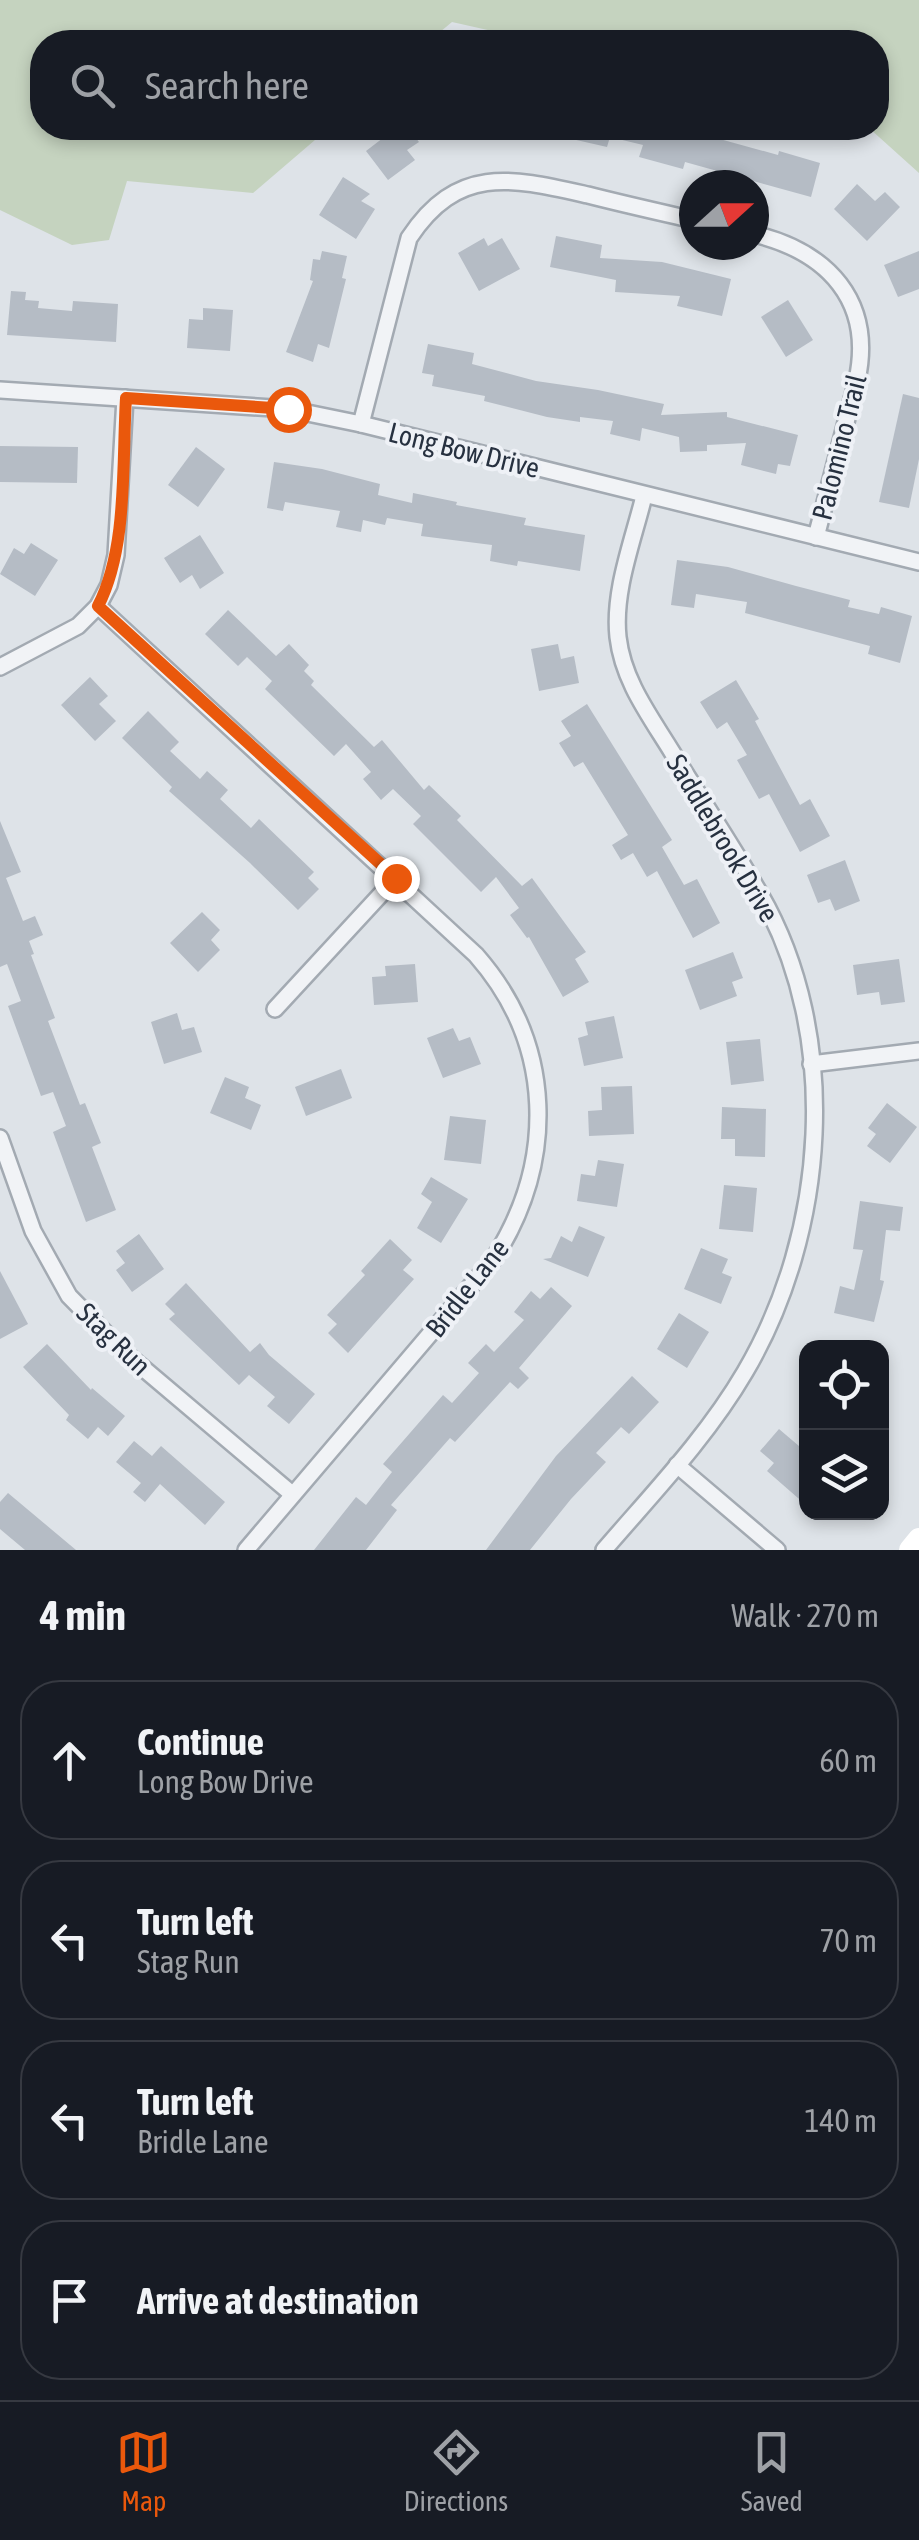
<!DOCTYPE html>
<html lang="en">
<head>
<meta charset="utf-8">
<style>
	:root { --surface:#171b24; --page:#20242c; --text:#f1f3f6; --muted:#9ea1a6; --line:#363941; --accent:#ea580c }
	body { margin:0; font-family:"Asap Condensed",sans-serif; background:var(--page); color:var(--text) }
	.controls { position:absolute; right:30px; bottom:30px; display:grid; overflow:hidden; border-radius:20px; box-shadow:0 5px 15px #0003 }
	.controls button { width:90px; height:90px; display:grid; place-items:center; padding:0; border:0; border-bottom:2px solid var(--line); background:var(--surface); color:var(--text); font:50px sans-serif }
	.compass { position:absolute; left:679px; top:170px; width:90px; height:90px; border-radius:50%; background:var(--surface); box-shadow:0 5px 15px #0003; rotate:69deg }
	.stop { position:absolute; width:30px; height:30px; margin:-22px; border:8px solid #ea580c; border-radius:50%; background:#fff }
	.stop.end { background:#ea580c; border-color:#fff; box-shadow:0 2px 10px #0008 }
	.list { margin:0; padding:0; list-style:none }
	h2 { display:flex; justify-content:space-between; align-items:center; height:130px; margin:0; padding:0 40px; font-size:42px }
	h2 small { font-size:32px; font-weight:400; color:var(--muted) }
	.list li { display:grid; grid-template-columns:65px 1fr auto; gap:30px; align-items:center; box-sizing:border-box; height:160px; margin:0 20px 20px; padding:0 20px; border:2px solid var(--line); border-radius:40px }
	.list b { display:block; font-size:38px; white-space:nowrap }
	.list p { margin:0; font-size:32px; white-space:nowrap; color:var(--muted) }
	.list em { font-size:32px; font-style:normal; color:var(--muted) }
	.icon { flex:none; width:55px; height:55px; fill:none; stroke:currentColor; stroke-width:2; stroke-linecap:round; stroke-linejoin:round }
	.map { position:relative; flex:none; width:919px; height:1550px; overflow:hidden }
	.search { position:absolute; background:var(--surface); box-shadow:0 5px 15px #0003; left:30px; right:30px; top:30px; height:110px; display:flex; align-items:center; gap:25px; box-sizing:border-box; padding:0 35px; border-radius:40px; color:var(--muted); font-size:38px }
	.sheet { height:850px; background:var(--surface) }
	nav { display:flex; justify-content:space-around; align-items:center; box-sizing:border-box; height:140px; border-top:2px solid var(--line); background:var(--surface); font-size:28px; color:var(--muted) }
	nav a { display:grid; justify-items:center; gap:5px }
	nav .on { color:var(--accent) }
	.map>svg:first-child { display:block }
	.green { fill:#c5d3bf }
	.building { fill:#b5bcc5 }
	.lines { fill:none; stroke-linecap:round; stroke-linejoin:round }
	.minor-casing { stroke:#a3aab2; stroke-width:20 }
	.minor { stroke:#f1f3f6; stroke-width:15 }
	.secondary { stroke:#fff; stroke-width:22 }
	.route { stroke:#ea580c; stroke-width:12 }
	.labels { text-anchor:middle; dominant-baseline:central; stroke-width:8; stroke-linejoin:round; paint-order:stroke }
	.street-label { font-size:28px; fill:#273140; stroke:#eef1f6 }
</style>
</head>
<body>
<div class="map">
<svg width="919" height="1550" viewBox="0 0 919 1550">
	<rect width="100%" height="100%" fill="#dee3e8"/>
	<!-- green -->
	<path class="green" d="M0 0H919V173L869 128H876V42H541L452 22 428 42H42V128H329L253 193 127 181 109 240 72 245 0 210Z"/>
	<!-- building -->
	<g class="building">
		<path d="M396 128H408L419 142 407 150 415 160 388 180 366 151Z"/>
		<path d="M550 128H680L778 155 779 151 820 163 811 197 685 162 683 169 639 157 643 145 610 137 607 147 550 134Z"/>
		<path d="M343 177 370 194 361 201 375 209 356 239 319 215Z"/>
		<path d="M857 184 875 201 885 192 900 207 867 241 834 209Z"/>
		<path d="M556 236 602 245 600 258 662 262 731 279 722 316 677 306 680 296 615 292 616 280 550 267Z"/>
		<path d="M484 238 488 246 502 238 520 269 479 291 458 253Z"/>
		<path d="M322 251 347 256 342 278 346 279 329 348 318 344 313 362 286 352 313 281 310 280 313 259 320 260Z"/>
		<path d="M919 251V289L898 297 884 265Z"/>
		<path d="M11 291 26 292 25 300 39 301 38 308 72 311 73 301 118 304 116 342 7 335Z"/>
		<path d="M788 300 813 340 786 357 761 317Z"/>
		<path d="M203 308 233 310 230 351 187 348 189 319 203 320Z"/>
		<path d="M428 344 474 353 472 364 536 381 598 390 664 404 661 415 727 412V417L798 435 790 466 778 464 776 474 741 465 746 443 707 445V451L680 452 679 437 642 428 640 441 610 434 613 421 580 417V422L547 417 484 401 485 396 432 386 434 375 422 373Z"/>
		<path d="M903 394 919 398V459L909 508 879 502Z"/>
		<path d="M0 446 78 447 77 483 0 482Z"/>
		<path d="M196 447 225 469 198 507 168 485Z"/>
		<path d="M274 462 322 469 380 484 378 495 412 503 413 493 457 502 456 505 526 518 524 525 585 535 580 571 518 561 517 566 490 561 492 545 421 536 423 524 387 518 385 525 363 520 361 532 336 527 340 511 285 502 283 511 267 508Z"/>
		<path d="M200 535 224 573 200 589 192 575 180 583 164 558Z"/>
		<path d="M31 543 58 560 35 596 0 574 14 548 24 554Z"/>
		<path d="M677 560 728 567 796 586 850 600 848 607 879 614 881 607 912 616 900 663 868 654 870 646 745 613 747 602 696 594 694 608 671 605Z"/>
		<path d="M228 610 276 656 289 644 309 665 304 671 314 681 311 685 374 747 382 740 424 790 429 785 461 816 457 820 522 886 532 878 586 952 575 959 589 982 563 997 529 937 527 938 510 915 519 908 496 877 481 892 413 824 421 816 393 789 381 800 363 779 371 772 346 744 334 756 265 689 272 681 247 657 238 666 205 634Z"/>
		<path d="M558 644 561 659 574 656 579 683 539 691 531 649Z"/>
		<path d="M90 677 108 696 99 704 116 721 95 741 61 705Z"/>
		<path d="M736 680 759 719 755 721 800 805 810 799 830 836 800 852 769 794 759 799 737 760 747 755 727 722 717 729 700 702Z"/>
		<path d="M587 704 672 840 662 847 684 885 697 879 720 923 693 938 657 871 647 877 633 853 621 860 612 845 628 835 583 762 574 767 559 743 571 736 561 721Z"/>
		<path d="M148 711 179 742 170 751 200 779 207 771 228 790 220 799 251 828 259 819 314 872 308 878 319 889 298 910 250 863 169 791 172 787 122 738Z"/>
		<path d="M0 821 21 872 6 878 23 921 35 916 43 935 29 941 34 954 31 955 55 1018 48 1021 80 1105 85 1103 101 1143 92 1147 116 1210 86 1222 53 1132 66 1126 53 1092 41 1096 8 1006 21 1001 7 964 0 967Z"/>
		<path d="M845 860 860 901 835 911 830 899 818 903 807 875Z"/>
		<path d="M202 912 220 930 211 940 220 950 198 972 170 943Z"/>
		<path d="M733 952 743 978 732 982 737 996 700 1010 685 970Z"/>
		<path d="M899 959 905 1002 881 1005 879 992 857 995 853 965Z"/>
		<path d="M415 964 418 1002 374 1005 372 977 386 976 385 966Z"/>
		<path d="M177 1013 182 1030 194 1027 202 1052 164 1064 151 1022Z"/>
		<path d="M614 1016 623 1058 584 1066 578 1038 588 1035 585 1022Z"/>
		<path d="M453 1028 459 1041 470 1037 481 1064 443 1078 427 1038Z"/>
		<path d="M760 1039 764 1081 731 1085 726 1042Z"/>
		<path d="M341 1069 352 1098 306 1116 295 1087Z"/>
		<path d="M225 1077 249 1087 245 1098 261 1105 251 1130 210 1113Z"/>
		<path d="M632 1086 634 1134 589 1136 588 1111 602 1110 601 1087Z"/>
		<path d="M887 1103 917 1127 890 1163 867 1146 876 1134 868 1128Z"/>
		<path d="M722 1107 766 1109 765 1157 735 1156V1139H721Z"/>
		<path d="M450 1116 486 1120 481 1164 444 1160Z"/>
		<path d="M598 1160 624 1164 617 1207 577 1201 581 1174 595 1176Z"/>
		<path d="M431 1177 468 1199 441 1243 417 1228 432 1202 421 1194Z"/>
		<path d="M724 1185 757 1188 753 1232 719 1229Z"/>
		<path d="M860 1201 903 1207 900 1231 886 1230 880 1280 884 1281 874 1322 834 1313 840 1286 854 1290 863 1250 853 1249Z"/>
		<path d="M579 1226 605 1237 588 1277 543 1259 551 1258 561 1236 572 1242Z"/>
		<path d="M139 1234 164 1269 132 1292 116 1270 125 1263 116 1251Z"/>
		<path d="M390 1239 412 1260 403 1270 414 1279 348 1353 328 1333 337 1324 327 1315 365 1275 361 1271Z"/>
		<path d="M701 1248 728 1259 722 1273 732 1277 721 1304 684 1289Z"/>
		<path d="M0 1271 28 1324 0 1339Z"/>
		<path d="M186 1283 250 1352 260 1343 269 1355 315 1394 289 1424 267 1406 275 1397 249 1375 239 1385 169 1319 175 1314 165 1304Z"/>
		<path d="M551 1287 572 1306 519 1368 529 1378 518 1389 510 1382 455 1442 450 1438 391 1505 397 1510 366 1550H314L356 1497 366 1505 392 1472 383 1464 443 1395 452 1403 479 1373 468 1363 486 1344 494 1352 524 1320 514 1312 531 1291 540 1299Z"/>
		<path d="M679 1313 709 1332 687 1368 657 1349Z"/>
		<path d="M47 1344 91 1390 92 1388 125 1416 108 1436 98 1427 88 1439 66 1420 69 1415 23 1367Z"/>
		<path d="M632 1376 659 1402 629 1434 621 1427 596 1453 606 1462 571 1499 530 1550H486L556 1456Z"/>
		<path d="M779 1429 806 1452V1505L767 1471 774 1463 760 1451Z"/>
		<path d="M134 1441 152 1456 161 1446 225 1502 205 1525 160 1484 145 1502 133 1492 141 1483 116 1462Z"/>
		<path d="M8 1493 76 1550H25L0 1529V1502Z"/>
	</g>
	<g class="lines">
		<defs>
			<g id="minor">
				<path d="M754 234C828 252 874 301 857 380L816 537"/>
				<path d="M0 390 288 409 361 424 919 562"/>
				<path d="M361 424 409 238C458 164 512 178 588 195 623 204 659 212 694 220"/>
				<path d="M98 606 476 955C555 1045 556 1162 493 1260L246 1550"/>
				<path d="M0 667 78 626 98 606 109 585 116 555 125 398"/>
				<path d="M275 1009 396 878"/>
				<path d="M811 1064 919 1051"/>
				<path d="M0 1138 33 1231 69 1296 124 1352 292 1494"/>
				<path d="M677 1465 777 1550"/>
				<path d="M604 1550C653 1493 707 1437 745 1372 827 1233 842 1036 760 894 732 846 701 799 672 752 650 716 623 681 618 637 613 591 633 541 644 496"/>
			</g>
		</defs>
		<!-- minor casing -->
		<use href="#minor" class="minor-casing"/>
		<!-- minor -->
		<use href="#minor" class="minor"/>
		<!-- secondary -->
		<path class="secondary" d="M910 1550 919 1539"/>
	</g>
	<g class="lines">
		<!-- route -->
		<path class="route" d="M288 409 126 398C122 463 128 548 98 606L396 878"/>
	</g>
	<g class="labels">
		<!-- street labels -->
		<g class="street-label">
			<text transform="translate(839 447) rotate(-76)">Palomino Trail</text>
			<text transform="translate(464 450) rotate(14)">Long Bow Drive</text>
			<text transform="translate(723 838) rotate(59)">Saddlebrook Drive</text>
			<text transform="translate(467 1288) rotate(-52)">Bridle Lane</text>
			<text transform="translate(114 1339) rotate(44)">Stag Run</text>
		</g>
	</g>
</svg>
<div class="controls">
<button><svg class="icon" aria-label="locate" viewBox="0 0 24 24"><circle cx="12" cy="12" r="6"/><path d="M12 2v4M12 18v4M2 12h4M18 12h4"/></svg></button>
<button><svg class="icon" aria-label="layers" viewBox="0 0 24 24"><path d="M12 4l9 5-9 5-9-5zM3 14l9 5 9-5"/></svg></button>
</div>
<svg class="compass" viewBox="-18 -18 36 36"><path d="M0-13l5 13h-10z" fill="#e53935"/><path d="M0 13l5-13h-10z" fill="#9ea1a6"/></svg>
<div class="stop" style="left:288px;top:409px"></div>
<div class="stop end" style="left:396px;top:878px"></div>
<div class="search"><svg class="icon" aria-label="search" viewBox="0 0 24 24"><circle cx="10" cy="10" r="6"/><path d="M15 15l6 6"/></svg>Search here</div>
</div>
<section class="sheet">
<h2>4 min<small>Walk · 270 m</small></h2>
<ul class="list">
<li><svg class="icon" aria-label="ahead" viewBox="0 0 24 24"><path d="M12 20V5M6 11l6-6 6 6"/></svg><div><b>Continue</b><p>Long Bow Drive</p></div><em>60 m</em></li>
<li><svg class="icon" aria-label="left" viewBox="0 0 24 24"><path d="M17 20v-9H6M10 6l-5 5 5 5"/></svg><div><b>Turn left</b><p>Stag Run</p></div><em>70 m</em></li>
<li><svg class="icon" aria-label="left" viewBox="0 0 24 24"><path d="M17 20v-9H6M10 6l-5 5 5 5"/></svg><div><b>Turn left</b><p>Bridle Lane</p></div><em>140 m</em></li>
<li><svg class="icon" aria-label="arrive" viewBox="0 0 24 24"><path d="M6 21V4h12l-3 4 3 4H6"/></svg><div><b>Arrive at destination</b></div></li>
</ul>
</section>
<nav>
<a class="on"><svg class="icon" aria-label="map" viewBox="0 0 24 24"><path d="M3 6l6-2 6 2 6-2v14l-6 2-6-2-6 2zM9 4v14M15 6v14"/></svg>Map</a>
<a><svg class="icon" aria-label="directions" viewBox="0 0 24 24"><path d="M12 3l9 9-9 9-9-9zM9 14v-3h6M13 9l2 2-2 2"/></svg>Directions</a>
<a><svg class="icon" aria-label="saved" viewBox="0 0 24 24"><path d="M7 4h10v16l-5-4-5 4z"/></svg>Saved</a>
</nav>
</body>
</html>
